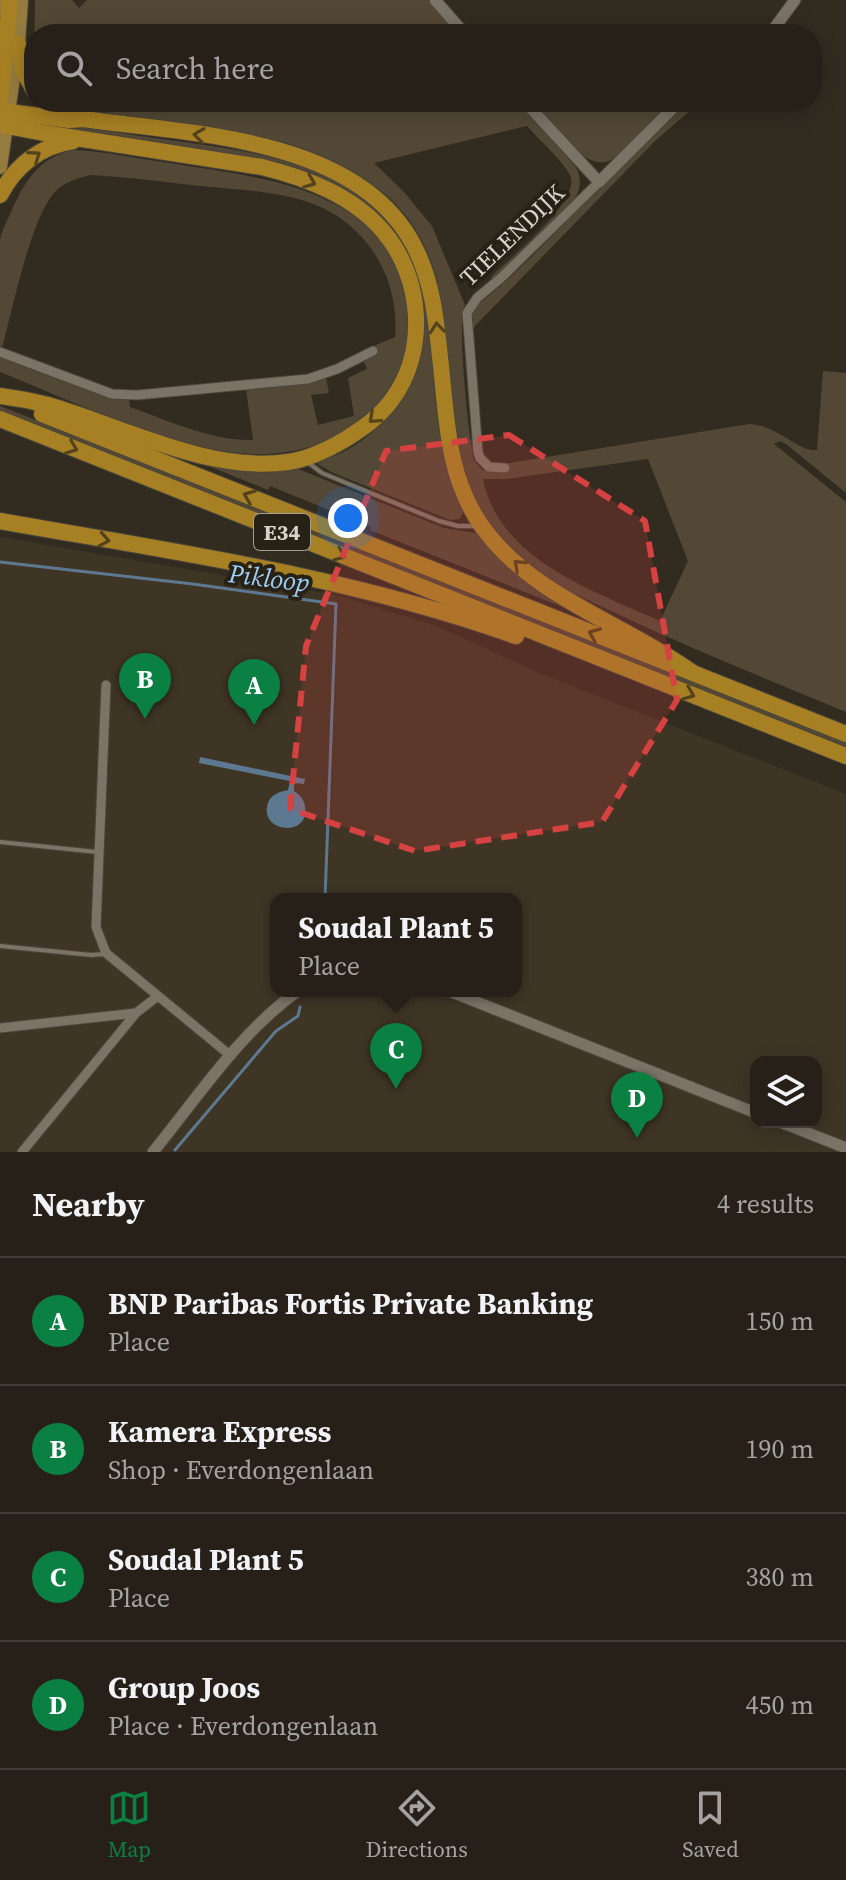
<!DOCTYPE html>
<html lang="en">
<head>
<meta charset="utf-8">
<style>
	:root { --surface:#262018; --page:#2e2821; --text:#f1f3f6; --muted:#a4a3a2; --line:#423e37; --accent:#0b8043 }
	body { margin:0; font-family:"Source Serif 4",serif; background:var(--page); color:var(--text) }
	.controls { position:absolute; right:24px; bottom:24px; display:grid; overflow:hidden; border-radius:16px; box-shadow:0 4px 20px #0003 }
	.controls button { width:72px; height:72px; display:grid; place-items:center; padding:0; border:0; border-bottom:2px solid var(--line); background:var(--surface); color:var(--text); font:40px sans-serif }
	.you { position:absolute; left:348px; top:518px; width:28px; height:28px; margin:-20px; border:6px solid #fff; border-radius:50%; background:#1a73e8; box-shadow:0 0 0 12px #1a73e833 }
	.badge { display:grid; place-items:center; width:52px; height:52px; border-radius:50%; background:var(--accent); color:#fff; font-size:26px; font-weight:700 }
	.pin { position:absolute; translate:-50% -66px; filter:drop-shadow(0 2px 4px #0008) }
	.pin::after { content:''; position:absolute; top:42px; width:28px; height:24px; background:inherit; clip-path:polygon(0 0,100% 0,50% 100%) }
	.popup { position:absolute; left:270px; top:893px; width:252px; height:104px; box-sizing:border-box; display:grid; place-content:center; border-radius:16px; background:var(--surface); filter:drop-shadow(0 2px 6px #0005); font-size:26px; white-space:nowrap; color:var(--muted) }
	.popup b { font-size:30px; color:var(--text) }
	.popup::after { content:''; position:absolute; left:50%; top:100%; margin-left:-16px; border:16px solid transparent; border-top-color:var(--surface) }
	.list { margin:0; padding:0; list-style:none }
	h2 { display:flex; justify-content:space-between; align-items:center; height:104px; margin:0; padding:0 32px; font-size:34px }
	h2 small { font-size:26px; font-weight:400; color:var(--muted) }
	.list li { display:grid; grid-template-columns:52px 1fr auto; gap:24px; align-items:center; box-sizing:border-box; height:128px; padding:0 32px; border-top:2px solid var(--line) }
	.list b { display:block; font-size:30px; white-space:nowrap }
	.list p { margin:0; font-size:26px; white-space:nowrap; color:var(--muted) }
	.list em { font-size:26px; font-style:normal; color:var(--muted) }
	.icon { flex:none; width:44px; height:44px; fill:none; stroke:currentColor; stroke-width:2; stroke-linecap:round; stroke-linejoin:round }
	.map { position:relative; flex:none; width:846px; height:1152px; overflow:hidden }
	.search { position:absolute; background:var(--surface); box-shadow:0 4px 20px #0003; left:24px; right:24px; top:24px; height:88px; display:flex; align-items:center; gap:20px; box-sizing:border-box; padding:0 28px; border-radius:32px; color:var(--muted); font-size:30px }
	.sheet { height:616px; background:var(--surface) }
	nav { display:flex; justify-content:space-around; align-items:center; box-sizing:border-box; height:112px; border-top:2px solid var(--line); background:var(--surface); font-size:22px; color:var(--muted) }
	nav a { display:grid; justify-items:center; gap:4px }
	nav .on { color:var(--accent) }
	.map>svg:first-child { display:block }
	.industrial { fill:#3f3525; fill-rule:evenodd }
	.green { fill:#534835; fill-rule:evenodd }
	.water { fill:#5d7991 }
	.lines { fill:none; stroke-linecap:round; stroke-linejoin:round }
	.stream { stroke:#5d7991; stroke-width:3 }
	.service-casing { stroke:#4b463c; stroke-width:6 }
	.minor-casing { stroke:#4b463c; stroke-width:11 }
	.tertiary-casing { stroke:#4b463c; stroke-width:13 }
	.primary-casing { stroke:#4b463c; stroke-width:16 }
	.motorway-casing { stroke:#4b463c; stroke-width:18 }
	.service { stroke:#7b7366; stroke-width:4 }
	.minor { stroke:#7b7366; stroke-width:9 }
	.tertiary { stroke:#7b7366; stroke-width:11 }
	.primary { stroke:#957b3e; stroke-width:14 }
	.motorway { stroke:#a68023; stroke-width:16 }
	.oneway { stroke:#54421b }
	.marked { fill:#d64241; fill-opacity:0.2; stroke:#d64241; stroke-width:6; stroke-dasharray:16 10; stroke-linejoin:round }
	.labels { text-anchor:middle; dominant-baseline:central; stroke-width:8; stroke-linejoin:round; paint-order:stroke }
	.shield { fill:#282116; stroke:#a39e95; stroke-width:2 }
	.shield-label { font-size:22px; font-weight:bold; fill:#d8d3cc }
	.street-label { font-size:24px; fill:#d8d3cc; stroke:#282116 }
	.water-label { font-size:26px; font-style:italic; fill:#9ecffa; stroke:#282116 }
</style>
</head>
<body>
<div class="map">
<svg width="846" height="1152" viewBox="0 0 846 1152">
	<rect width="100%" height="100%" fill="#322b20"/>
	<!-- industrial -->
	<path class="industrial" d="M0 537 337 595 439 627 539 673 846 794V1152H0ZM276 899H516V991H276ZM756 1062H816V1122H756Z"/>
	<!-- green -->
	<g class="green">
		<path d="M35 0H72L79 8 87 0H428L458 34H34V68Z"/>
		<path d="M63 102H518L575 166C582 177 581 189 574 200L492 280 491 277C509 259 578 203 571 178 567 164 537 138 527 126L374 163 404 192 432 226 465 305C456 318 469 440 474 460L482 470 505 471 504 464 749 424C778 425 798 452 817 450L823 371 846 373V493L786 444 780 441 774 444 846 502V712C772 681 696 651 624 617 590 601 551 585 523 561 482 525 457 472 452 418 443 336 453 248 380 190 313 137 227 129 146 118 118 114 89 112 63 102ZM648 459 688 561 660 621C594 591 499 560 483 479H507Z"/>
		<path d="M533 102H671C653 119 633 147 613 159 584 176 549 121 533 102Z"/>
		<path d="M687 102H700L656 140 471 330V316L477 305C554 245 611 163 687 102Z"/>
		<path d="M22 119C66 125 110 131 154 138 240 150 359 159 406 246 411 255 417 263 419 273 435 336 430 402 446 465 450 480 458 495 464 510L460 519 450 520 331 472 318 464 321 460C342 455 365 441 379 425 393 409 411 361 421 340L389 229 284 166 204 149 95 132 38 127Z"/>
		<path d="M74 150C106 151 138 159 170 163 241 175 316 180 372 230 394 250 401 271 406 299 422 393 342 458 251 454 171 450 75 402 0 372V356L111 396 129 400 130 407C169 421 212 441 253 440L246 389 295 385 326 378 329 393 311 395 318 425 354 416 348 378 367 369 359 352 395 337C400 280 369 227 316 205 280 191 239 190 201 186 164 182 128 177 91 175 77 178 62 183 53 194 29 225 13 308 2 348L0 347C0 313 0 275 0 241 1 232 7 221 11 212 24 182 40 156 74 150Z"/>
		<path d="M0 406 846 743V748L0 412Z"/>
		<path d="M199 462 291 466 444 528 476 533 566 604 565 608 370 530 371 527 270 486 268 490Z"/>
	</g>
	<!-- water -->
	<path class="water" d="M200 757 305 779 304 784 294 783V791C300 795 304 799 305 807 310 838 258 833 268 803 271 794 280 792 288 790L290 781 199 763Z"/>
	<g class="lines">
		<!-- stream -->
		<g class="stream">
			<path d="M0 562 193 584 336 604 325 899"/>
			<path d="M175 1150 276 1031 298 1016 300 1007"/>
		</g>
		<defs>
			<g id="service">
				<path d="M306 461 322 473 439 521 458 526H475"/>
				<path d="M0 842 97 852"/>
				<path d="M0 946 91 955 104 954"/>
			</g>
			<g id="minor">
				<path d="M0 352 112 394 137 395 308 379 337 369 373 351"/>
				<path d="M505 468 489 467 480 458 478 452 467 313 477 298 502 277 599 182"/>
				<path d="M106 685 96 927 106 953 231 1056"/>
				<path d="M0 1028 136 1013"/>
				<path d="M22 1152 136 1013 158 996"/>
			</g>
			<g id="tertiary">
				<path d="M435 0 465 34"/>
				<path d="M770 34 795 0"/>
				<path d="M525 102 599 182 679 102"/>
				<path d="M449 991 756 1113"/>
				<path d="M780 1122 846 1148"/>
				<path d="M153 1152C198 1097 240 1032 298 991"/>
			</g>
			<g id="primary">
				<path d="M0 9 1 0"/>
				<path d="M0 167 18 44 21 0"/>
			</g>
			<g id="motorway">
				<path d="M18 44 24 72 34 90"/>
				<path d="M0 99 10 0"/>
				<path d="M0 115 9 112 69 120 83 119C191 134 364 137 417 252 433 286 436 320 440 357 447 417 446 474 481 525 531 597 624 623 693 673"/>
				<path d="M0 120 7 126 44 133 262 167C306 178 352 195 383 231 423 278 428 352 391 401 378 418 362 429 344 440 327 450 309 459 288 462 209 473 123 427 48 405 32 401 16 398 0 396"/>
				<path d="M0 195C15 166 40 146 73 141"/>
				<path d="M42 414 846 734"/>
				<path d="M0 419 846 756"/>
				<path d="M0 521C174 552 348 576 516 636"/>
			</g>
		</defs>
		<!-- service casing -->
		<use href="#service" class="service-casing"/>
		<!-- minor casing -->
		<use href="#minor" class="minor-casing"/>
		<!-- tertiary casing -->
		<use href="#tertiary" class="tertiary-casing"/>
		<!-- primary casing -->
		<use href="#primary" class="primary-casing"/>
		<!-- motorway casing -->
		<use href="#motorway" class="motorway-casing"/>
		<!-- service -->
		<use href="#service" class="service"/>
		<!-- minor -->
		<use href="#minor" class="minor"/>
		<!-- tertiary -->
		<use href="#tertiary" class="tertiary"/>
		<!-- primary -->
		<use href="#primary" class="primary"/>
		<!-- motorway -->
		<use href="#motorway" class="motorway"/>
	</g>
	<!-- one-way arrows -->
	<defs><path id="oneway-chevron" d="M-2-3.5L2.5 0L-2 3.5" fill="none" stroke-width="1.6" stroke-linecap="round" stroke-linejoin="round" transform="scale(2)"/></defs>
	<g class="oneway">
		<use href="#oneway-chevron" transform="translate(199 135) rotate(-172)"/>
		<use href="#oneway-chevron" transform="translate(35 156) rotate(-35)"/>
		<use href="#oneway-chevron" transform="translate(310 182) rotate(22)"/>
		<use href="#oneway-chevron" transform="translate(437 328) rotate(-96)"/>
		<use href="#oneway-chevron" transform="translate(374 418) rotate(138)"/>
		<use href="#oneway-chevron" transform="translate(72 448) rotate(22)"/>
		<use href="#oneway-chevron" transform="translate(249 496) rotate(-158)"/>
		<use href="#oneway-chevron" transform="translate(104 540) rotate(10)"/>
		<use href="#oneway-chevron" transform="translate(340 555) rotate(22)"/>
		<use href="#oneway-chevron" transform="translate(519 565) rotate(-137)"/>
		<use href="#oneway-chevron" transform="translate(594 634) rotate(-158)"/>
		<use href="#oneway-chevron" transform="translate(689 694) rotate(22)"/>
	</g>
	<!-- marked area -->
	<path class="marked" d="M509 435 645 521 677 700 602 822 415 851 290 809 306 646 386 451Z"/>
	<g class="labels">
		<!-- shield labels -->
		<rect class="shield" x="254" y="514" width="56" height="36" rx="6"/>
		<g class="shield-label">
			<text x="282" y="532">E34</text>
		</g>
		<!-- street labels -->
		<g class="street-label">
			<text transform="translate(512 235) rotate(-44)">TIELENDIJK</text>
		</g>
		<!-- water labels -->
		<g class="water-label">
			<text transform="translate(269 578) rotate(7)">Pikloop</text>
		</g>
	</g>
</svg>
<div class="controls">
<button><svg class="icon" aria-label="layers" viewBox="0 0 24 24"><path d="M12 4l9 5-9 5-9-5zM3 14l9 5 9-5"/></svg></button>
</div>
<div class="you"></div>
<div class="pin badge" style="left:254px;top:725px">A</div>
<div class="pin badge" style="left:145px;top:719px">B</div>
<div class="pin badge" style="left:396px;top:1089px">C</div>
<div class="popup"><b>Soudal Plant 5</b>Place</div>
<div class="pin badge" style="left:637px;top:1138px">D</div>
<div class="search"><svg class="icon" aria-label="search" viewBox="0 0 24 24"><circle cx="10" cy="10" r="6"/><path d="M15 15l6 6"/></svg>Search here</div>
</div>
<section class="sheet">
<h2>Nearby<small>4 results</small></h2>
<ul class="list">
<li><span class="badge">A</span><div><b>BNP Paribas Fortis Private Banking</b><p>Place</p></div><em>150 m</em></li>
<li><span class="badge">B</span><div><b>Kamera Express</b><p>Shop · Everdongenlaan</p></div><em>190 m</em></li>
<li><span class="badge">C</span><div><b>Soudal Plant 5</b><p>Place</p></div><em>380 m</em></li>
<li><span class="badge">D</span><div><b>Group Joos</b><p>Place · Everdongenlaan</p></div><em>450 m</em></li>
</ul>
</section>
<nav>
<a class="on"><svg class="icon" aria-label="map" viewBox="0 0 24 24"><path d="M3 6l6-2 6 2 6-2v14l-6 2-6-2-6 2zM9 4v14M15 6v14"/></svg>Map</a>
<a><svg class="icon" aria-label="directions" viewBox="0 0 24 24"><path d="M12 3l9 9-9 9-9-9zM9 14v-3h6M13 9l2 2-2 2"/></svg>Directions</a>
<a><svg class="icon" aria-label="saved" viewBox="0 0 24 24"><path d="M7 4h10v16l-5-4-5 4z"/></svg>Saved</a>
</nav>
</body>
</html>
